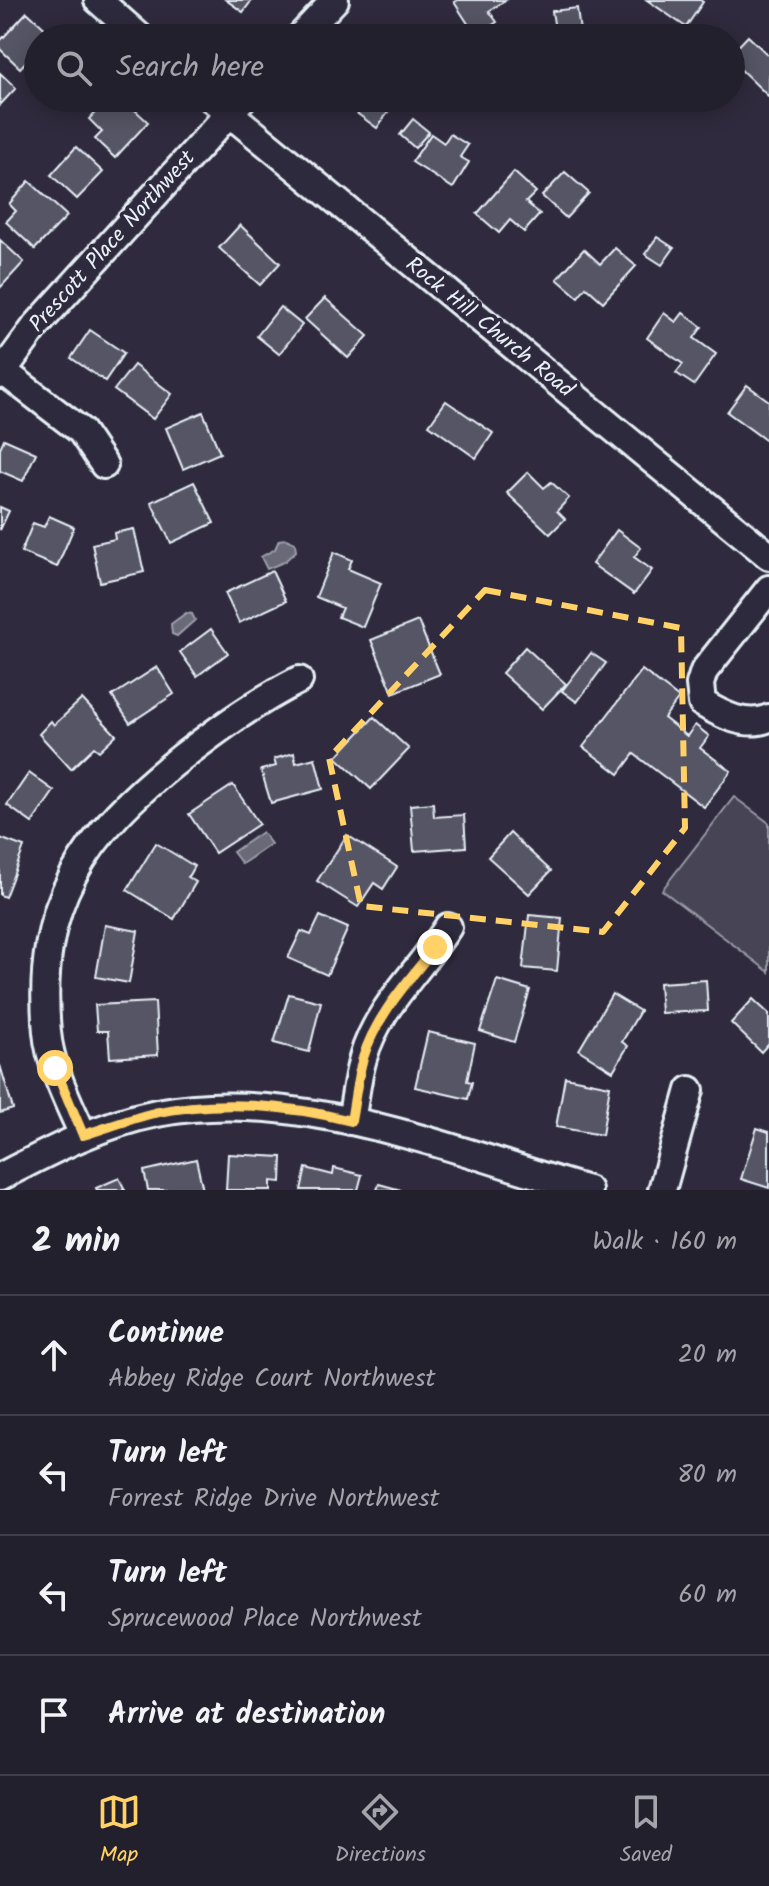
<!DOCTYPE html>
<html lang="en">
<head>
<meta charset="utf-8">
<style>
	:root { --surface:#23202e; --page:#2f2d3a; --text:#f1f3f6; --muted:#a3a3aa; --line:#403e4a; --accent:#ffd166 }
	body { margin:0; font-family:Kalam,sans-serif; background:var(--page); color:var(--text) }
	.stop { position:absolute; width:24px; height:24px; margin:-18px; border:6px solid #ffd166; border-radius:50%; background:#fff }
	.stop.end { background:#ffd166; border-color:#fff; box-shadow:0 2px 8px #0008 }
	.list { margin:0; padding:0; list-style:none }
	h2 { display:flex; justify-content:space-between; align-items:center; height:104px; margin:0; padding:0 32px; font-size:34px }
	h2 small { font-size:26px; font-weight:400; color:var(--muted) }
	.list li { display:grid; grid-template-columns:52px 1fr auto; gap:24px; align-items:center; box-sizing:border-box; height:120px; padding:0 32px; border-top:2px solid var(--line) }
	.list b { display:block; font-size:30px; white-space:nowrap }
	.list p { margin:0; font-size:26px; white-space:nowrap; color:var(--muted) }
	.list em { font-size:26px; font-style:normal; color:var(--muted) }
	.icon { flex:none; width:44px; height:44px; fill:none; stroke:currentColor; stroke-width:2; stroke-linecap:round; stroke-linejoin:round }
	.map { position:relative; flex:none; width:769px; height:1190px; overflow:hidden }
	.search { position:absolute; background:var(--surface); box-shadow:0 4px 20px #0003; left:24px; right:24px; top:24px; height:88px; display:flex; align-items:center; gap:20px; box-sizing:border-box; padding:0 28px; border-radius:44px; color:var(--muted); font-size:30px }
	.sheet { height:584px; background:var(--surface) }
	nav { display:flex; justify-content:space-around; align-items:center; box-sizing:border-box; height:112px; border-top:2px solid var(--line); background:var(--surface); font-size:22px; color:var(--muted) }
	nav a { display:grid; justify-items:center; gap:4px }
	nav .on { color:var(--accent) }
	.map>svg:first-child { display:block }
	.green { fill:#464455; stroke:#979aa6; stroke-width:2 }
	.water { fill:#696978; stroke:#9c9fab; stroke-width:2 }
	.building { fill:#575565; stroke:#e8f1f8; stroke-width:2 }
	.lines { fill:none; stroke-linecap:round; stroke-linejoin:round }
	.minor-casing { stroke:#e8f1f8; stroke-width:32 }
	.minor { stroke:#2f2a3d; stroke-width:26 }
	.route { stroke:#ffd166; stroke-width:10 }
	.marked { fill:none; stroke:#ffd166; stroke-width:6; stroke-dasharray:16 10; stroke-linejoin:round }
	.labels { text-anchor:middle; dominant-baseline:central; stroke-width:7; stroke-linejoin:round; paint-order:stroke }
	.street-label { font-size:22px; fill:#e8f1f8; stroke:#2f2a3d }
</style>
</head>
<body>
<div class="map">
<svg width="769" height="1190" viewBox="0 0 769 1190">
	<rect width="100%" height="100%" fill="#2f2a3d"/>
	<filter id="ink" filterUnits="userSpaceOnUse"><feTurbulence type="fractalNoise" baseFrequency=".0125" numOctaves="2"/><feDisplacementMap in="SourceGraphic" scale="16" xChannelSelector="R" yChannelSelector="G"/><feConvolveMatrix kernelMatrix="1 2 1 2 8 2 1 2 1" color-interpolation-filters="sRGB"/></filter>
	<g filter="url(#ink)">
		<!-- green -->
		<path class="green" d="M734 797 769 823V972L662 890Z"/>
		<!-- water -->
		<g class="water">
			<path d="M286 539 295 543 296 551 284 562 267 569 261 557 275 549 279 540Z"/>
			<path d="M186 613 192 614 195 620 177 636 172 634 171 624Z"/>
			<path d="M262 832 271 844 242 864 233 852Z"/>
		</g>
		<!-- building -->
		<g class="building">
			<path d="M226 0H252L243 12Z"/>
			<path d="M458 0H506L489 11 497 22 476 36 454 2Z"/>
			<path d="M647 0H700L703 2 686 27Z"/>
			<path d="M577 8 580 32 556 36 552 11Z"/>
			<path d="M27 12 52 35 38 38V49L20 68 0 49V41Z"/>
			<path d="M748 36 769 56V97L731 60V54Z"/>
			<path d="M0 73 16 88 0 105Z"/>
			<path d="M109 98H122L148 122 115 158 95 139 102 132 89 119Z"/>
			<path d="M336 98H386L394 104 377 128Z"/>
			<path d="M413 119 429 132 415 148 400 135Z"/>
			<path d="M431 134 444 143 450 134 468 145 460 157 469 162 453 188 412 162Z"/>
			<path d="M76 147 103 172 77 199 51 175Z"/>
			<path d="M514 172 536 192 526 202 540 214 524 232 510 220 499 233 477 214Z"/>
			<path d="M565 172 589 193 566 218 542 196Z"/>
			<path d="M29 181 67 216 35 249 6 222 16 211 9 204Z"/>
			<path d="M240 225 280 263 260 285 219 248Z"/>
			<path d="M657 237 674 248 662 265 645 254Z"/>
			<path d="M0 240 24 262 0 288Z"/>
			<path d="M615 248 636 266 603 302 586 287 578 297 557 279 584 249 600 264Z"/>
			<path d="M325 298 368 336 348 358 305 319Z"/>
			<path d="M280 307 302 325 279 354 257 336Z"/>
			<path d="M664 313 676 322 683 313 702 327 694 338 716 354 694 385 676 373 683 364 647 338Z"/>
			<path d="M90 330 124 353 105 381 71 358Z"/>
			<path d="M134 365 172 394 153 419 114 390Z"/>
			<path d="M747 385 769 401 768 442 727 412Z"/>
			<path d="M446 401 493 433 476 458 429 425Z"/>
			<path d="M203 412 220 453 183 469 166 428Z"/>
			<path d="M4 439 36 453 23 481 0 471V448Z"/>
			<path d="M528 472 544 488 551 482 569 498 557 511 565 519 550 534 507 493Z"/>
			<path d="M194 482 214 523 171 543 151 502Z"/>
			<path d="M0 507 9 511 0 530Z"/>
			<path d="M49 516 74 527 57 567 21 552 33 523 44 527Z"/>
			<path d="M134 529 144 572 100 582 92 544 115 539 114 533Z"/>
			<path d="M617 530 641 548 634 557 652 570 634 594 592 564Z"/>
			<path d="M334 552 352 560 348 569 381 583 363 627 338 617 342 608 316 597Z"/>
			<path d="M272 571 286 601 239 623 225 593Z"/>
			<path d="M418 621 440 674 393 693 371 640Z"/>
			<path d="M211 629 228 653 197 676 180 652Z"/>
			<path d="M525 647 566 684 542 709 502 673Z"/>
			<path d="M591 653 606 663 577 702 562 691Z"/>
			<path d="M157 667 174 694 130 723 112 696Z"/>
			<path d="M642 670 679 698 664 718 687 736 695 725 709 736 700 748 731 771 704 807 634 754 619 774 583 747Z"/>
			<path d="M82 699 116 735 99 751 94 747 71 769 39 734 51 721 54 725Z"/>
			<path d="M374 717 409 749 371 789 336 757Z"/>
			<path d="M294 753 296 763 315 758 323 789 271 803 261 770 276 766 274 759Z"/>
			<path d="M29 773 54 791 32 823 7 805Z"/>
			<path d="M233 785 259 824 215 853 189 814Z"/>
			<path d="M433 803 434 817 464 815 466 847 414 851 410 805Z"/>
			<path d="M510 833 551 871 529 894 488 857Z"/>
			<path d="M347 835 397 867 383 889 374 883 358 907 317 881Z"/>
			<path d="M0 838 24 847 5 897 0 895Z"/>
			<path d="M156 843 194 866 188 877 196 882 174 919 127 890Z"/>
			<path d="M529 915 562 918 557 971 523 968Z"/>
			<path d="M320 916 348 928 327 975 288 958 301 931 311 935Z"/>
			<path d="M105 925 138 931 129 983 96 977Z"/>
			<path d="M497 980 530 990 514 1042 480 1031Z"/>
			<path d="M706 980 708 1011 661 1013 659 983Z"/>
			<path d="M289 994 321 1002 309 1052 274 1043Z"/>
			<path d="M612 994 640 1011 622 1042 628 1046 613 1071 579 1050Z"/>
			<path d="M753 999 769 1014V1043L761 1052 731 1023Z"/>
			<path d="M155 1002 158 1055 110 1058 108 1031H97L95 1005Z"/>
			<path d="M428 1032 475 1043 467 1081 472 1082 468 1099 415 1087Z"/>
			<path d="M0 1065 13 1109 0 1113Z"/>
			<path d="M565 1077 610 1086 602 1135 556 1127Z"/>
			<path d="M757 1128 769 1132V1188L741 1179Z"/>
			<path d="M228 1154 282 1157 281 1182 271 1181V1190H226Z"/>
			<path d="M196 1159 203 1190H148L144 1171Z"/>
			<path d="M306 1168 333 1175 334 1168 362 1175 358 1190H301Z"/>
			<path d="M119 1178 125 1190H97L96 1188Z"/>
			<path d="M379 1184 401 1190H377Z"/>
		</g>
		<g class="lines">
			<defs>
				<g id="minor">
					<path d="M98 0 141 38"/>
					<path d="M299 38 335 0"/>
					<path d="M211 98 769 556"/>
					<path d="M3 371 81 431 104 465"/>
					<path d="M0 375 36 326 243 98"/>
					<path d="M769 589 704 671 700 684 702 703C722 715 747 728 769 718"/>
					<path d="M351 1121C355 1100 357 1078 363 1058 377 1008 420 970 448 927"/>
					<path d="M83 1135C69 1103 50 1067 47 1032 35 903 84 834 182 757 220 728 257 701 299 680"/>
					<path d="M0 1177C50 1151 101 1124 157 1113 297 1085 454 1151 588 1190"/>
					<path d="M662 1190 690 1090"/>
				</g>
			</defs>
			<!-- minor casing -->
			<use href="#minor" class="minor-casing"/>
			<!-- minor -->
			<use href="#minor" class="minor"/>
		</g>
	</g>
	<g class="lines" filter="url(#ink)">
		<!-- route -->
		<path class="route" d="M55 1068 83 1135C106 1128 130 1119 154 1113 216 1099 290 1105 351 1121 355 1100 357 1078 363 1058 376 1015 409 981 435 947"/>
	</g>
	<!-- marked area -->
	<path class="marked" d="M485 590 681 628 685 828 603 932 361 906 329 758Z"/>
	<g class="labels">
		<!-- street labels -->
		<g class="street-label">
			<text transform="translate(113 242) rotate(-48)">Prescott Place Northwest</text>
			<text transform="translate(489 328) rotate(39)">Rock Hill Church Road</text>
		</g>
	</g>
</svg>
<div class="stop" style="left:55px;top:1068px"></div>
<div class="stop end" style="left:435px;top:947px"></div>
<div class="search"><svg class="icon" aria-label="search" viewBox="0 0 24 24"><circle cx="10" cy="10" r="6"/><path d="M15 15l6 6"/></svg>Search here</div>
</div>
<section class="sheet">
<h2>2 min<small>Walk · 160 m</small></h2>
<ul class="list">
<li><svg class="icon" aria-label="ahead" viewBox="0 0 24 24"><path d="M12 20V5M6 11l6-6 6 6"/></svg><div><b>Continue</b><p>Abbey Ridge Court Northwest</p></div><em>20 m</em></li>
<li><svg class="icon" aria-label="left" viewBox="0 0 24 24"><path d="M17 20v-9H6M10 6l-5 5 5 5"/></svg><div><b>Turn left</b><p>Forrest Ridge Drive Northwest</p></div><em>80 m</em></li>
<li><svg class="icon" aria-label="left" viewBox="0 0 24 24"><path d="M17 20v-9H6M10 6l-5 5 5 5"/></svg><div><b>Turn left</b><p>Sprucewood Place Northwest</p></div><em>60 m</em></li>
<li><svg class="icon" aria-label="arrive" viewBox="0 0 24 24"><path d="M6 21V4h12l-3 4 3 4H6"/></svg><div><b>Arrive at destination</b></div></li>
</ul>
</section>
<nav>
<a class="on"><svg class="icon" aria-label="map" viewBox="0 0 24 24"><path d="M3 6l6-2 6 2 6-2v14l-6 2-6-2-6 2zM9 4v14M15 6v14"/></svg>Map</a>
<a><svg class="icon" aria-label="directions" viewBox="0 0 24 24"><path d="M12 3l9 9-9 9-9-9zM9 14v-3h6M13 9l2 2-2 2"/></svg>Directions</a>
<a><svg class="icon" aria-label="saved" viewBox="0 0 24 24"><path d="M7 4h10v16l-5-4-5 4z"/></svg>Saved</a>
</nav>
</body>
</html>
